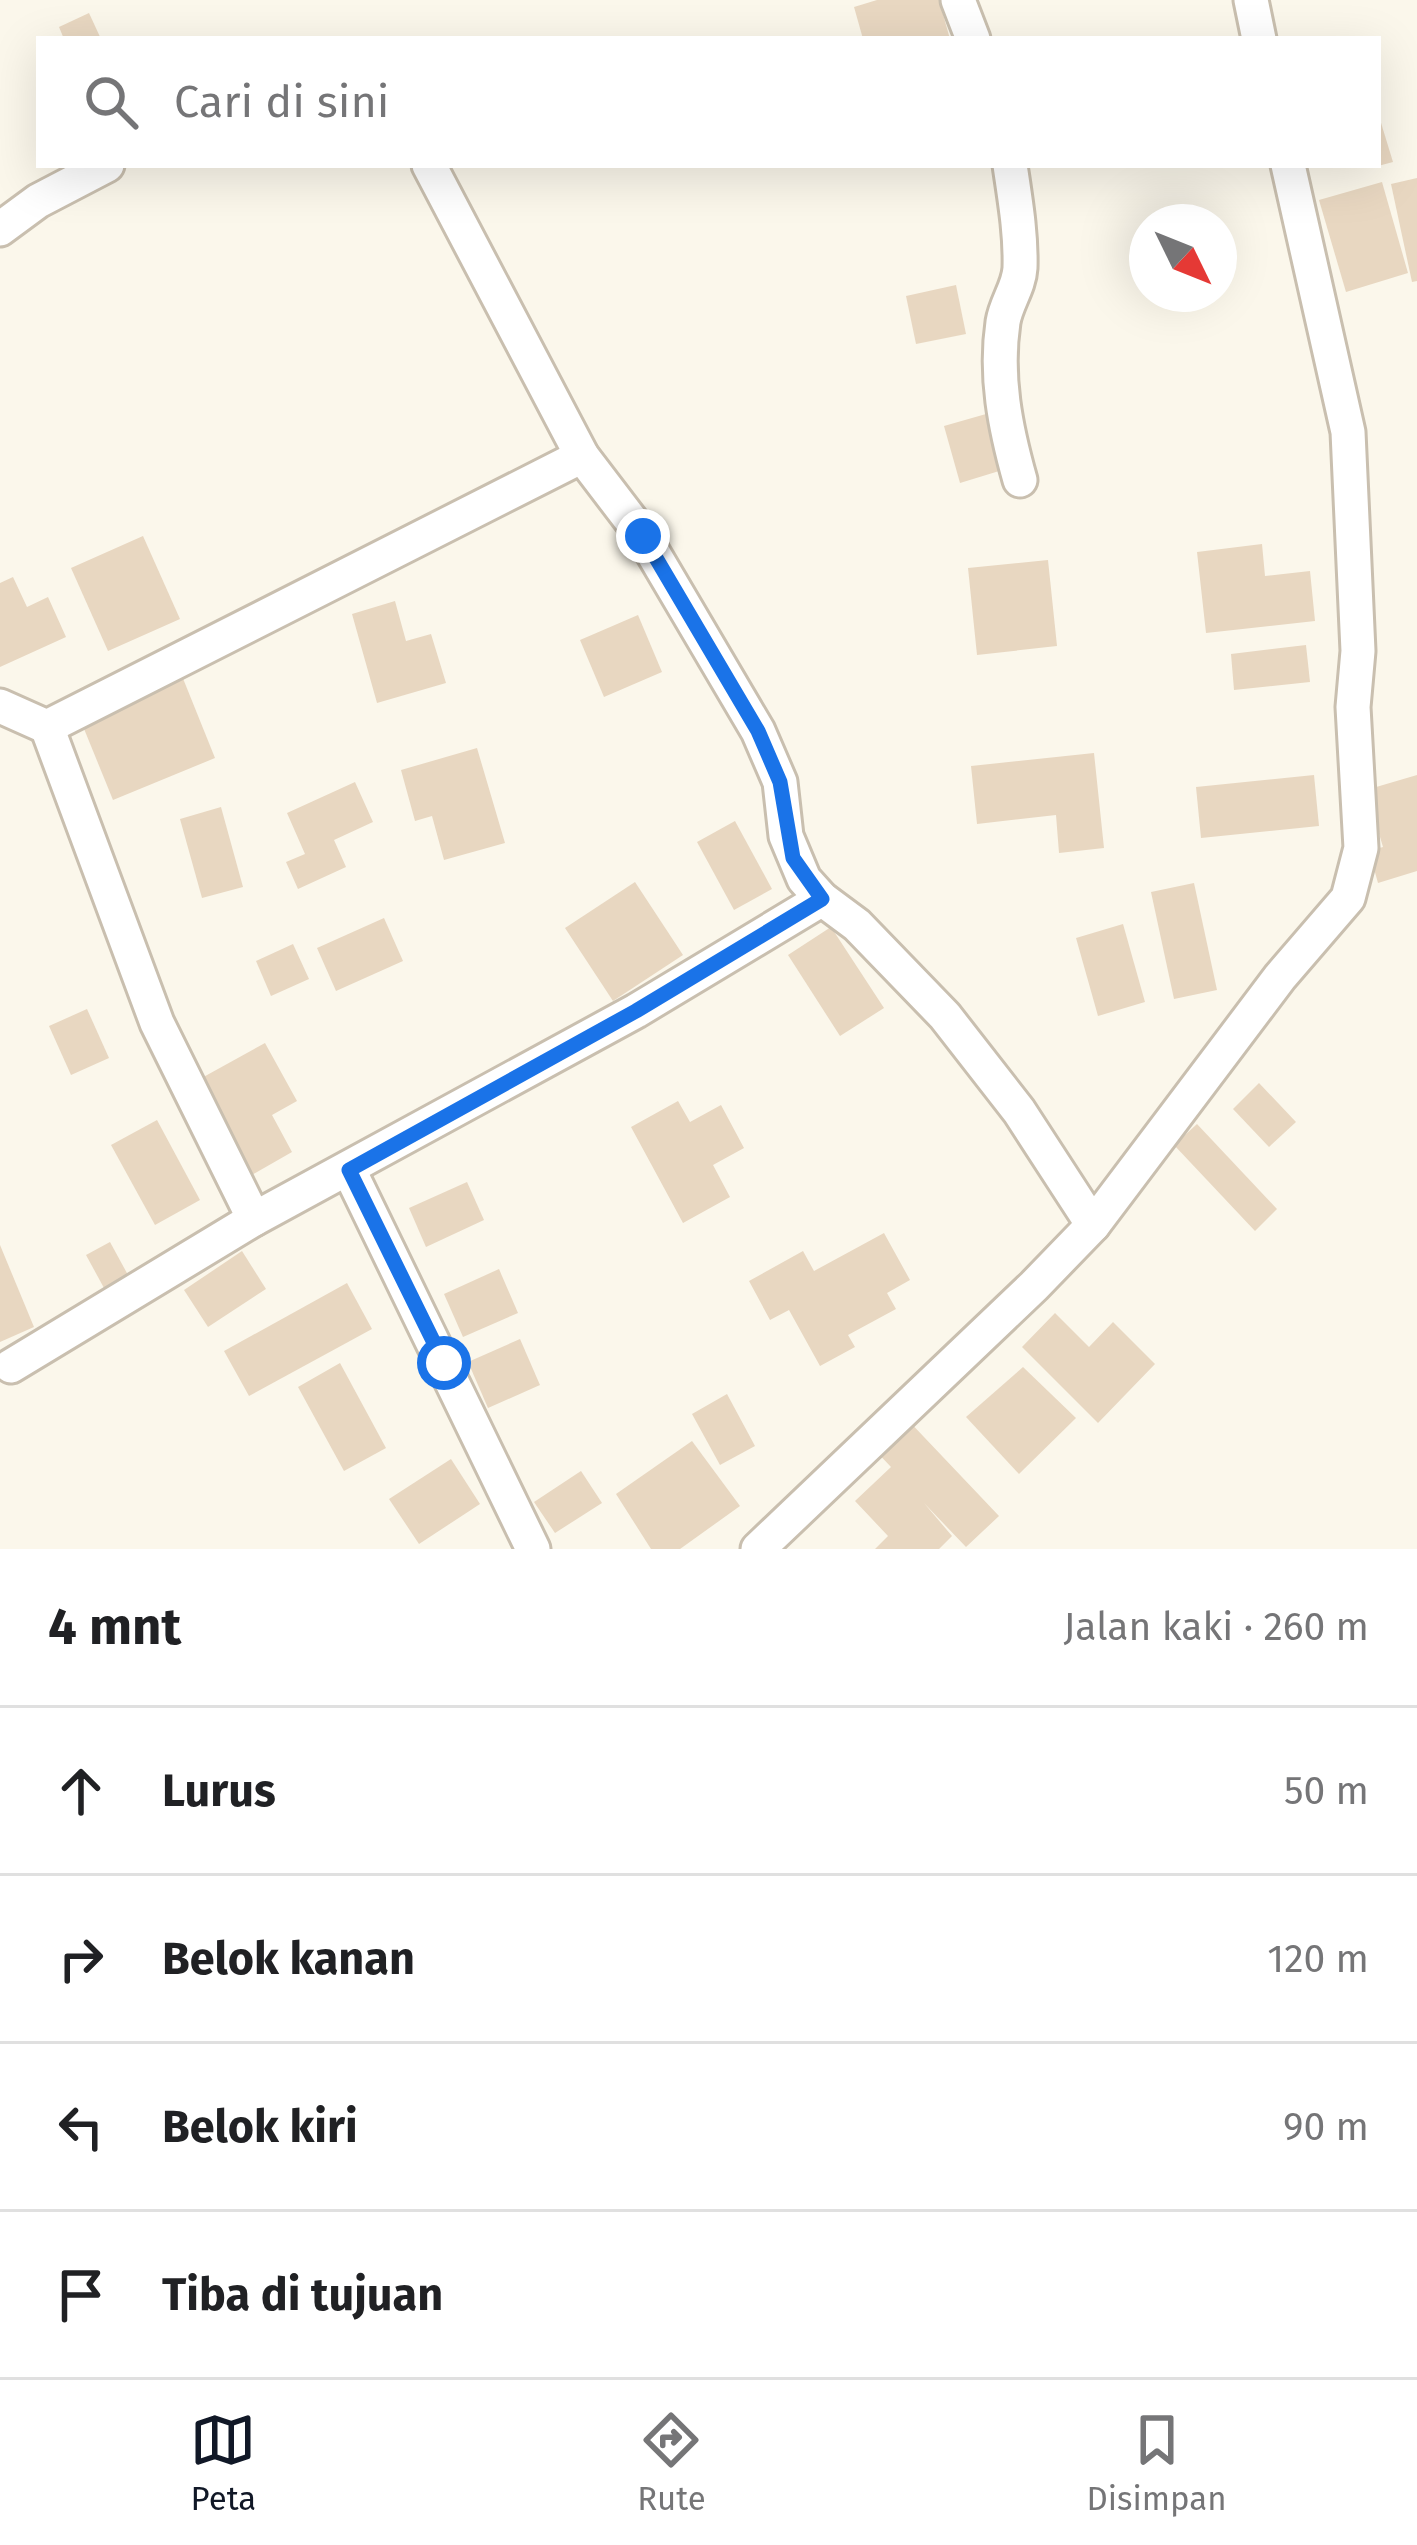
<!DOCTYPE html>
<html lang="id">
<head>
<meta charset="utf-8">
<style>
	:root { --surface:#fff; --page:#f2f2f2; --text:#202124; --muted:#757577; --line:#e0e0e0; --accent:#111827 }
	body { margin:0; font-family:"Fira Sans",sans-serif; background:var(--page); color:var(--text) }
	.compass { position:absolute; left:1129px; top:204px; width:108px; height:108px; border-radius:50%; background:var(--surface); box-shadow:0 12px 48px #0002; rotate:133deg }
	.stop { position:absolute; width:36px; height:36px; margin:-27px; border:9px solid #1a73e8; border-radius:50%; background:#fff }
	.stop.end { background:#1a73e8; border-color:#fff; box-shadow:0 3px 12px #0008 }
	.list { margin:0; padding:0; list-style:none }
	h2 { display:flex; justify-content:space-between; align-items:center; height:156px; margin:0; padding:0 48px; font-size:51px }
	h2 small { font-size:39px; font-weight:400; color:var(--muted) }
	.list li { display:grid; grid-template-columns:78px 1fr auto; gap:36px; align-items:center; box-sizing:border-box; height:168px; padding:0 48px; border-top:3px solid var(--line) }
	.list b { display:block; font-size:45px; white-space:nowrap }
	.list em { font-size:39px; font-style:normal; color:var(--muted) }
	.icon { flex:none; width:66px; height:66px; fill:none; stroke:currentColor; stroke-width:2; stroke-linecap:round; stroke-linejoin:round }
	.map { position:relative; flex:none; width:1417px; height:1549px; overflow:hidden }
	.search { position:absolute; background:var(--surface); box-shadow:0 12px 48px #0002; left:36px; right:36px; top:36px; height:132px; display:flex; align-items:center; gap:30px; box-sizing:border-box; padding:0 42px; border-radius:0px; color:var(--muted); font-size:45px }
	.sheet { height:828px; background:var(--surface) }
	nav { display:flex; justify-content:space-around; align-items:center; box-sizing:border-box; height:168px; border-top:3px solid var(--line); background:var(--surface); font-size:33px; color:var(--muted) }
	nav a { display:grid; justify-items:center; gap:6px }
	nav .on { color:var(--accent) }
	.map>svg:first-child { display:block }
	.building { fill:#e8d7c1 }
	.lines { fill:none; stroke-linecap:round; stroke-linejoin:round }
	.street-casing { stroke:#c9bfaf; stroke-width:39 }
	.street { stroke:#fff; stroke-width:33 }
	.route { stroke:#1a73e8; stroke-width:15 }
</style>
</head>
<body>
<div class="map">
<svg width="1417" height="1549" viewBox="0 0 1417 1549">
	<rect width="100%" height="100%" fill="#fbf7eb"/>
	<!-- building -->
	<g class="building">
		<path d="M877 0H939L950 39H863L854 7Z"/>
		<path d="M89 13 101 39H64L59 27Z"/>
		<path d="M1378 113 1393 162 1378 166Z"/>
		<path d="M1417 178V281L1412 282 1391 184Z"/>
		<path d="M1382 182 1408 273 1346 292 1319 200Z"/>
		<path d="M956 285 966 334 916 344 906 296Z"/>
		<path d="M993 412 1009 468 960 483 944 426Z"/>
		<path d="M143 536 180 619 108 651 71 568Z"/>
		<path d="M1262 544 1265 576 1310 571 1315 621 1206 633 1197 552Z"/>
		<path d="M1048 560 1057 646 977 655 968 568Z"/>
		<path d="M13 577 27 607 48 597 66 637 0 667V583Z"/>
		<path d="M395 601 406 641 431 634 446 683 377 703 352 614Z"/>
		<path d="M638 615 662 672 604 697 580 640Z"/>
		<path d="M1306 645 1310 682 1234 690 1231 654Z"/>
		<path d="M180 671 215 758 113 800 80 719Z"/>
		<path d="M477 748 505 843 444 860 432 816 415 821 401 770Z"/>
		<path d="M1094 753 1104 848 1059 853 1056 815 977 824 971 766Z"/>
		<path d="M1314 775 1319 826 1201 838 1196 787Z"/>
		<path d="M1417 775V871L1378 883 1369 851 1383 847 1366 790Z"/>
		<path d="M355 782 373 822 334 840 346 867 298 889 286 862 305 854 287 813Z"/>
		<path d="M221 807 243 887 202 898 180 819Z"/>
		<path d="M735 821 772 889 734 910 697 842Z"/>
		<path d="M635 882 683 955 613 1001 565 928Z"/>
		<path d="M1194 883 1217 990 1174 999 1151 892Z"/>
		<path d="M384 918 403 961 336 991 317 948Z"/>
		<path d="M1123 924 1145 1002 1098 1016 1076 938Z"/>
		<path d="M831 927 884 1008 840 1036 788 955Z"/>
		<path d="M293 944 309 979 271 996 256 961Z"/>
		<path d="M87 1009 109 1058 71 1075 49 1026Z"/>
		<path d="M265 1043 297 1101 272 1115 292 1152 250 1176 198 1080Z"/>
		<path d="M1259 1083 1296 1122 1269 1147 1233 1109Z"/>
		<path d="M678 1101 690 1122 721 1105 744 1148 713 1165 730 1197 683 1223 631 1127Z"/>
		<path d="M157 1120 200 1200 155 1225 111 1145Z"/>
		<path d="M1197 1124 1277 1209 1255 1231 1174 1145Z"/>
		<path d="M467 1182 484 1220 426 1247 409 1208Z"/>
		<path d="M884 1233 910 1280 887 1293 896 1309 848 1335 855 1347 820 1366 789 1310 770 1320 749 1281 803 1251 814 1271Z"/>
		<path d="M110 1242 128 1275 104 1288 86 1255Z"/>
		<path d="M0 1245 34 1327 0 1342Z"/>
		<path d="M242 1251 266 1289 208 1327 184 1290Z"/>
		<path d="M499 1269 518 1313 463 1337 444 1294Z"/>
		<path d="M347 1283 372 1329 249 1396 224 1351Z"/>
		<path d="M1055 1313 1089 1347 1113 1322 1155 1364 1098 1423 1022 1347Z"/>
		<path d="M520 1339 540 1385 488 1408 468 1362Z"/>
		<path d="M340 1363 386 1448 344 1471 298 1387Z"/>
		<path d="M1023 1367 1076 1418 1019 1474 966 1417Z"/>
		<path d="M727 1394 755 1446 720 1465 692 1414Z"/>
		<path d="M905 1417 999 1516 966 1547 924 1503 952 1536 939 1549H875L888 1536 855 1501 891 1467 873 1448Z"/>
		<path d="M692 1441 740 1506 680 1549H651L616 1494Z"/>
		<path d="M451 1459 480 1504 419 1544 389 1499Z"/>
		<path d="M581 1471 602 1503 555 1533 534 1502Z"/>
	</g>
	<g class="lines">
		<defs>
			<g id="street">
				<path d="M958 0 973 39"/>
				<path d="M1251 0 1259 39"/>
				<path d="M429 165 582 456 643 536 758 731 780 782 786 836 804 879 822 899 857 925 945 1016 1019 1111 1093 1225"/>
				<path d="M1010 165C1015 199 1021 233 1020 268 1019 287 1006 303 1003 322 995 376 1005 427 1020 480"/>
				<path d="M0 229 38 201 107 165"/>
				<path d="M0 706 47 727 582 456"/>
				<path d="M47 727 157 1023 254 1219"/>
				<path d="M349 1170 533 1549"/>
				<path d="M11 1366 254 1219 636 1011 822 899"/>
				<path d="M758 1549 1034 1286 1093 1225 1280 977 1348 898 1361 848 1353 707 1358 651 1348 432 1288 165"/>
			</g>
		</defs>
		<!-- street casing -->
		<use href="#street" class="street-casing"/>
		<!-- street -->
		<use href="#street" class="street"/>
	</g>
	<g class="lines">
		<!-- route -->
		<path class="route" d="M444 1363 349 1170 636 1011 822 899 793 858 780 782 758 731 643 536"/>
	</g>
</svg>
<svg class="compass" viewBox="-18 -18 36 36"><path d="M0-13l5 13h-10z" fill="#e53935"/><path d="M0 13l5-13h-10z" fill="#757577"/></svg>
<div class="stop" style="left:444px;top:1363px"></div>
<div class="stop end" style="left:643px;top:536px"></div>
<div class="search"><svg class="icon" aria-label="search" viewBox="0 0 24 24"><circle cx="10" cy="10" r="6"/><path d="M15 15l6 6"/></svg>Cari di sini</div>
</div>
<section class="sheet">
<h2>4 mnt<small>Jalan kaki · 260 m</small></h2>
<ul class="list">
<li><svg class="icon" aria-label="ahead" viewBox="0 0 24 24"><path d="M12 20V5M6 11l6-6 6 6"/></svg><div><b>Lurus</b></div><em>50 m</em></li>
<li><svg class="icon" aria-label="right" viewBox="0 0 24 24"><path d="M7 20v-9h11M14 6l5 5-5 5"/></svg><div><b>Belok kanan</b></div><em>120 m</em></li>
<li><svg class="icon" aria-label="left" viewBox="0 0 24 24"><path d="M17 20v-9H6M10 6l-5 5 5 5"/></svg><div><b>Belok kiri</b></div><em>90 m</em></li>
<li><svg class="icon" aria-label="arrive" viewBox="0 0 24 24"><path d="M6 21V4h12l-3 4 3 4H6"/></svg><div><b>Tiba di tujuan</b></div></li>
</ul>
</section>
<nav>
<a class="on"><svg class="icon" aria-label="map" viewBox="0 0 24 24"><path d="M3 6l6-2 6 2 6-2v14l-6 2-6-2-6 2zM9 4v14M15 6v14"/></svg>Peta</a>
<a><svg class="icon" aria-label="directions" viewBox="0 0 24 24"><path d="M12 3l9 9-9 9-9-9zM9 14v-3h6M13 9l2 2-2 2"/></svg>Rute</a>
<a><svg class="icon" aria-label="saved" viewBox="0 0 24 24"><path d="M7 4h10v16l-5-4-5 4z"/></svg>Disimpan</a>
</nav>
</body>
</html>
